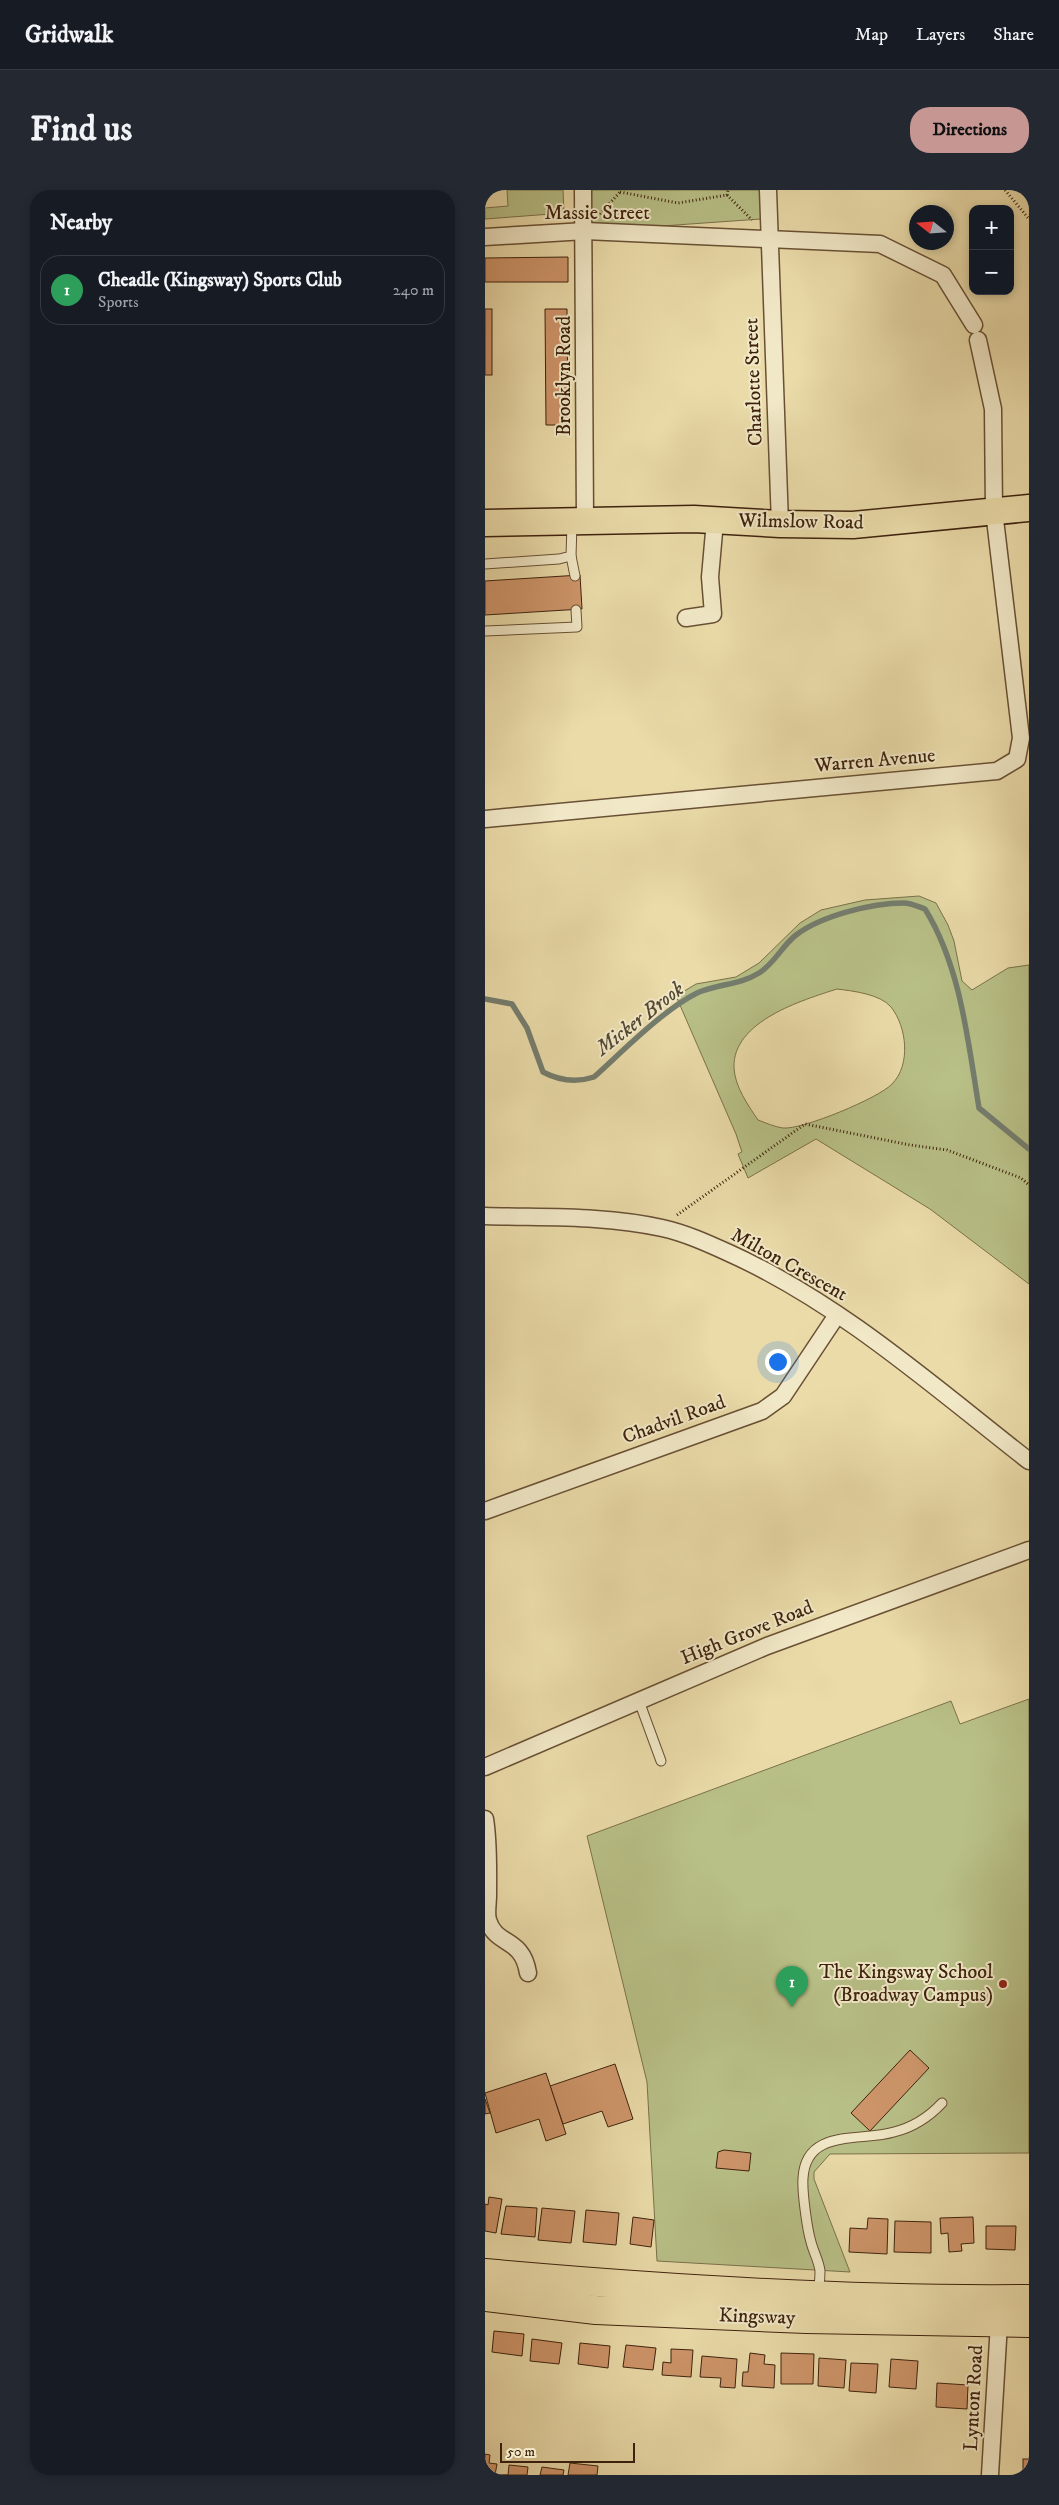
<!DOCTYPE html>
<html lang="en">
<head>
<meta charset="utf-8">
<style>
	:root { --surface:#171b24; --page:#242831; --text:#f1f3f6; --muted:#9ea1a6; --line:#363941; --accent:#c59692 }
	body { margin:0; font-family:"IM FELL DW Pica",serif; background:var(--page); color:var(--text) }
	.controls { position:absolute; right:15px; top:15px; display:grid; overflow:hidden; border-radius:10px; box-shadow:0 2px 8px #0003 }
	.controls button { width:45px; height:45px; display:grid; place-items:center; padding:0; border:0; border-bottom:1px solid var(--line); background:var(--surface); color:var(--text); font:25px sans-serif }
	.compass { position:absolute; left:424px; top:15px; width:45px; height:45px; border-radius:50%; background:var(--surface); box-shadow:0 2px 8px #0003; rotate:287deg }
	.scale { position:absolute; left:15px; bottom:12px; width:135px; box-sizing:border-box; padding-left:5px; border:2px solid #3e220d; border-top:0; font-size:14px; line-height:18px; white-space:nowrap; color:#3e220d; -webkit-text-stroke:4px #f1e8c7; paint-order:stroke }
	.you { position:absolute; left:292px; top:1171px; width:18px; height:18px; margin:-12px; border:4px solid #fff; border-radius:50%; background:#1a73e8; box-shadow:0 0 0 8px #1a73e833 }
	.badge { display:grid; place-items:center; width:32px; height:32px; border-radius:50%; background:var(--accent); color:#fff; font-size:16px; font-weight:700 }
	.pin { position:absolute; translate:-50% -41px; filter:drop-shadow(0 1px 2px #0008) }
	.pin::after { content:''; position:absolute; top:26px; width:18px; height:15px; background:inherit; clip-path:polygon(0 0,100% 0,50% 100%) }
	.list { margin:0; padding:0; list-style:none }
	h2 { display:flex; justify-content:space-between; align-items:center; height:65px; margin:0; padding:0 20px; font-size:21px }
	h2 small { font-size:16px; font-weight:400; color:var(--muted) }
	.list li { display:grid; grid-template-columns:32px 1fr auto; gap:15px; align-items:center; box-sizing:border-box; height:70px; margin:0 10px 10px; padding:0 10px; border:1px solid var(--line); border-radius:20px }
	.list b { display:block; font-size:19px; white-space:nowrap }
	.list p { margin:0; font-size:16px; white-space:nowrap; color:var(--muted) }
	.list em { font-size:16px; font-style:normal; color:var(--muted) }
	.map { position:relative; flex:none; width:544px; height:2285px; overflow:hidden; border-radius:20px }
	header { display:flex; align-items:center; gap:30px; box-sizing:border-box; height:70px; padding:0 25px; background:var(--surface); border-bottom:1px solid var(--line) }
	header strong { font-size:24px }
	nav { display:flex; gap:28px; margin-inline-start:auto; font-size:18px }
	.intro { display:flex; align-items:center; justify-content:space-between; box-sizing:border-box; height:120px; padding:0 30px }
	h1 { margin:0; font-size:35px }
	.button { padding:12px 22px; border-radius:20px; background:var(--accent); color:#111; font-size:18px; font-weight:700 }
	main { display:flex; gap:30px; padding:0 30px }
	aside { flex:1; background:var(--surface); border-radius:20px; box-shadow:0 2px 8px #0003 }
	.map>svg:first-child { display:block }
	.green { fill:#b8c087; stroke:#7b714a; fill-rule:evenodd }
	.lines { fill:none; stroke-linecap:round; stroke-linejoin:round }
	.stream { stroke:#747d6e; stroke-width:5.5 }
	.building { fill:#ce956a; stroke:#3e220d }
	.service-casing { stroke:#695034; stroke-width:11 }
	.minor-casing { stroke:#695034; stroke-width:19 }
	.primary-casing { stroke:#3e220d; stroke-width:29 }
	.trunk-casing { stroke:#3e220d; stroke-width:30 }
	.path { stroke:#3e220d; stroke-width:3; stroke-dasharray:1 2.5; stroke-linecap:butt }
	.service { stroke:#f1e8c7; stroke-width:9 }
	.minor { stroke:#f1e8c7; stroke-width:16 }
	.primary { stroke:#eadba9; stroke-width:26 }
	.trunk { stroke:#eadba9; stroke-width:28 }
	.poi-dot { fill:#8f2418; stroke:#f1e8c7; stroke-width:2 }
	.labels { text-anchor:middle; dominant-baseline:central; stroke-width:4; stroke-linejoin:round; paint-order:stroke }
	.street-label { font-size:20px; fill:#3e220d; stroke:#f1e8c7 }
	.poi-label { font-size:20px; fill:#3e220d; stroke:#f1e8c7; text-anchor:end }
	.water-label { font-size:21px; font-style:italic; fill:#544835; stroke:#f1e8c7 }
</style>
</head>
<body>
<header>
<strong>Gridwalk</strong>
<nav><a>Map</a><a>Layers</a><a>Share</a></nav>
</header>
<div class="intro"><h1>Find us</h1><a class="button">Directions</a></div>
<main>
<aside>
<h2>Nearby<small></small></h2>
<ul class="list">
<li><span class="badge" style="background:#2e9e5b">1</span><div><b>Cheadle (Kingsway) Sports Club</b><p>Sports</p></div><em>240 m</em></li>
</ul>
</aside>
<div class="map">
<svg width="544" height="2285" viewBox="0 0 544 2285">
	<rect width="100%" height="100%" fill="#eadba9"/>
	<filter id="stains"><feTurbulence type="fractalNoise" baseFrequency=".004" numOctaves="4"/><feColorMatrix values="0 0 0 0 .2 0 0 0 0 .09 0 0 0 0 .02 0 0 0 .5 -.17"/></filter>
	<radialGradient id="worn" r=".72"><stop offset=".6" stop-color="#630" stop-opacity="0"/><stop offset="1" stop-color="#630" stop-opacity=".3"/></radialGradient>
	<!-- green -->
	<g class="green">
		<path d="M22 0H78L79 23 0 29V18L23 16Z"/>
		<path d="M105 0H275L276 29 106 41Z"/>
		<path d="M434 706 451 713 463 735 469 751 477 791 487 800 523 778 544 775V1094L445 1019 331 949 263 988 253 964 257 962 251 944 191 806 211 794 251 787 274 773 315 733 336 720 380 710ZM352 799C368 801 395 804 406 817 422 837 426 875 407 894 394 908 317 940 298 938 290 937 281 933 273 930 263 915 250 897 249 878 247 831 318 810 352 799Z"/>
		<path d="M544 1509V1963L345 1964 329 1982V1989L365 2082 172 2071 162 1892 102 1646 466 1511 475 1534Z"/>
	</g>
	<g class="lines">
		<!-- stream -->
		<path class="stream" d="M0 809 27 814 42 838 58 882C75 891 91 893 109 887 138 861 178 820 212 803 232 794 255 795 274 783 289 774 297 756 311 745 336 726 386 713 419 713 426 713 434 717 440 719 476 777 483 852 494 918L544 959"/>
	</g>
	<!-- building -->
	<g class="building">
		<path d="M83 67V92H0V68Z"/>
		<rect x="0" y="119" width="7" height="66"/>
		<path d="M60 119H82L83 235H61Z"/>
		<path d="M95 385 97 419 0 425V391Z"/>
		<path d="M425 1860 444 1878 385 1941 366 1923Z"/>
		<path d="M130 1874 148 1929 123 1937 117 1921 78 1934 65 1896Z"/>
		<path d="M61 1883 81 1944 61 1951 54 1929 11 1943 0 1903Z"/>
		<path d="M0 1909 5 1923 0 1924Z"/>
		<path d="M239 1960 266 1963 264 1981 231 1978 233 1962Z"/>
		<path d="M4 2007 17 2009 11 2043 0 2041V2014L3 2015Z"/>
		<path d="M21 2016 52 2018 50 2047 16 2044Z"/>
		<path d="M57 2018 90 2021 86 2053 53 2050Z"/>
		<path d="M101 2020 134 2023 131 2055 98 2052Z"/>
		<path d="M148 2027 169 2030 166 2057 145 2054Z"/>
		<path d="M488 2027 489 2053 476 2054 477 2061 464 2062 463 2043 456 2044 455 2028Z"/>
		<path d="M383 2028 403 2029 402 2064 364 2062 365 2038 382 2039Z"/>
		<path d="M410 2031 446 2032V2063L409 2062Z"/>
		<path d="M501 2036H531L530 2060 501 2059Z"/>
		<path d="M9 2141 39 2144 37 2166 7 2162Z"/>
		<path d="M47 2149 77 2153 74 2174 45 2171Z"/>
		<path d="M95 2153 125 2156 123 2178 93 2174Z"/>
		<path d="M141 2155 171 2158 168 2180 138 2177Z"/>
		<path d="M186 2159 208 2160 206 2187 177 2185 178 2172 186 2173Z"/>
		<path d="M265 2163 280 2165 279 2174 290 2175 289 2198 257 2196 258 2182H263Z"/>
		<path d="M296 2163 329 2164 328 2194H296Z"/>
		<path d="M217 2166 252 2169 250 2198 235 2197 236 2188 215 2187Z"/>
		<path d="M334 2168 361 2170 359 2198 333 2196Z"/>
		<path d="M406 2169 433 2171 431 2199 404 2197Z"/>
		<path d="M366 2173 393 2174 391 2203 364 2201Z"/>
		<path d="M452 2193 483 2195 482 2219 451 2217Z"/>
		<path d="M0 2264 5 2265 4 2273 12 2274 10 2285H0Z"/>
		<rect x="538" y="2269" width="6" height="16"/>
		<path d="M85 2273 113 2276 112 2285H83Z"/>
		<path d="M24 2275 43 2277 42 2285H14H23Z"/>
		<path d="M57 2277 79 2280 78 2285H55Z"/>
	</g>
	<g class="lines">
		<defs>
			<g id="service">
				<path d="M86 366 90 386"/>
				<path d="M0 374 74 369 86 366 87 334"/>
				<path d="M0 441 92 437 91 420"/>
				<path d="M154 1511 176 1571"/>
				<path d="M333 2104C334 2097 335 2088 335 2081 334 2071 328 2061 326 2052 322 2039 317 2001 318 1988 321 1938 375 1952 409 1942 429 1937 443 1928 457 1913"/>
			</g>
			<g id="minor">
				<path d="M98 0 100 331"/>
				<path d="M283 0 295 334"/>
				<path d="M0 47 100 41 395 54 458 85 489 135"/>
				<path d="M201 428 228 424 225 387 230 331"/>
				<path d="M0 629 512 581 532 569 536 548 509 321 508 219 493 150"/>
				<path d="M0 1026C59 1028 119 1025 177 1038 200 1043 222 1053 244 1063 355 1113 449 1197 544 1271"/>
				<path d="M0 1321 277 1221 298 1206 352 1125"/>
				<path d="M0 1577 282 1456 544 1360"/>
				<path d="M0 1629C4 1654 3 1680 3 1706 3 1713 1 1723 3 1730 11 1757 37 1746 43 1783"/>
				<path d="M505 2285 514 2133"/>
			</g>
			<path id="primary" d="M0 333 209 329 295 334 368 335 544 318"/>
			<g id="trunk">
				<path d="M0 2083C179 2099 364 2111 544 2109"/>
				<path d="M0 2107 111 2120 321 2129 544 2133"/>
			</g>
		</defs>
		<!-- service casing -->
		<use href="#service" class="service-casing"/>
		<!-- minor casing -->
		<use href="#minor" class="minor-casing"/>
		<!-- primary casing -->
		<use href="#primary" class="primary-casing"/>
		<!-- trunk casing -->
		<use href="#trunk" class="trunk-casing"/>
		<!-- path -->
		<g class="path">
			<path d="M520 0 544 29"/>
			<path d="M135 2 193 13 242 5 243 0"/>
			<path d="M242 5 267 30"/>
			<path d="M115 24 135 2"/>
			<path d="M192 1025 320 934 425 955 462 960 536 988 544 995"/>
		</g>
		<!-- service -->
		<use href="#service" class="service"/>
		<!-- minor -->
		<use href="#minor" class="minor"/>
		<!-- primary -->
		<use href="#primary" class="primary"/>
		<!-- trunk -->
		<use href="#trunk" class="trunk"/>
	</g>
	<!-- markers -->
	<circle class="poi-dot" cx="518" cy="1794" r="5"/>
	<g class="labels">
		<!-- street labels -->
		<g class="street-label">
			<text x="112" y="23">Massie Street</text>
			<text transform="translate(79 186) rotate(-90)">Brooklyn Road</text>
			<text transform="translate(269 192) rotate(-92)">Charlotte Street</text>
			<text transform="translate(316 332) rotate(1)">Wilmslow Road</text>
			<text transform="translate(390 571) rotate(-5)">Warren Avenue</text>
			<text transform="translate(304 1075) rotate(29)">Milton Crescent</text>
			<text transform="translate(189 1230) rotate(-20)">Chadvil Road</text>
			<text transform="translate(262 1443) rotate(-22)">High Grove Road</text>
			<text transform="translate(272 2127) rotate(2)">Kingsway</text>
			<text transform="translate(489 2208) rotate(-87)">Lynton Road</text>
		</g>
		<!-- poi labels -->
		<g class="poi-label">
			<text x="508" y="1782">The Kingsway School<tspan x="508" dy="23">(Broadway Campus)</tspan></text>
		</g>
		<!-- water labels -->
		<g class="water-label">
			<text transform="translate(155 829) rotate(-38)">Micker Brook</text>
		</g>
	</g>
	<rect width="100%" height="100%" filter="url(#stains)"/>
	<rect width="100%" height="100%" fill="url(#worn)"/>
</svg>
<div class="controls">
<button>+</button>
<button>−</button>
</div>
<svg class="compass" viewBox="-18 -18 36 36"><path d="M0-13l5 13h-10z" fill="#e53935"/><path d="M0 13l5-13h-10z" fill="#9ea1a6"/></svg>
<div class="scale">50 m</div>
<div class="you"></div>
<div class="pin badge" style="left:307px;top:1817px;background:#2e9e5b">1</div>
</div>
</main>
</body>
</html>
